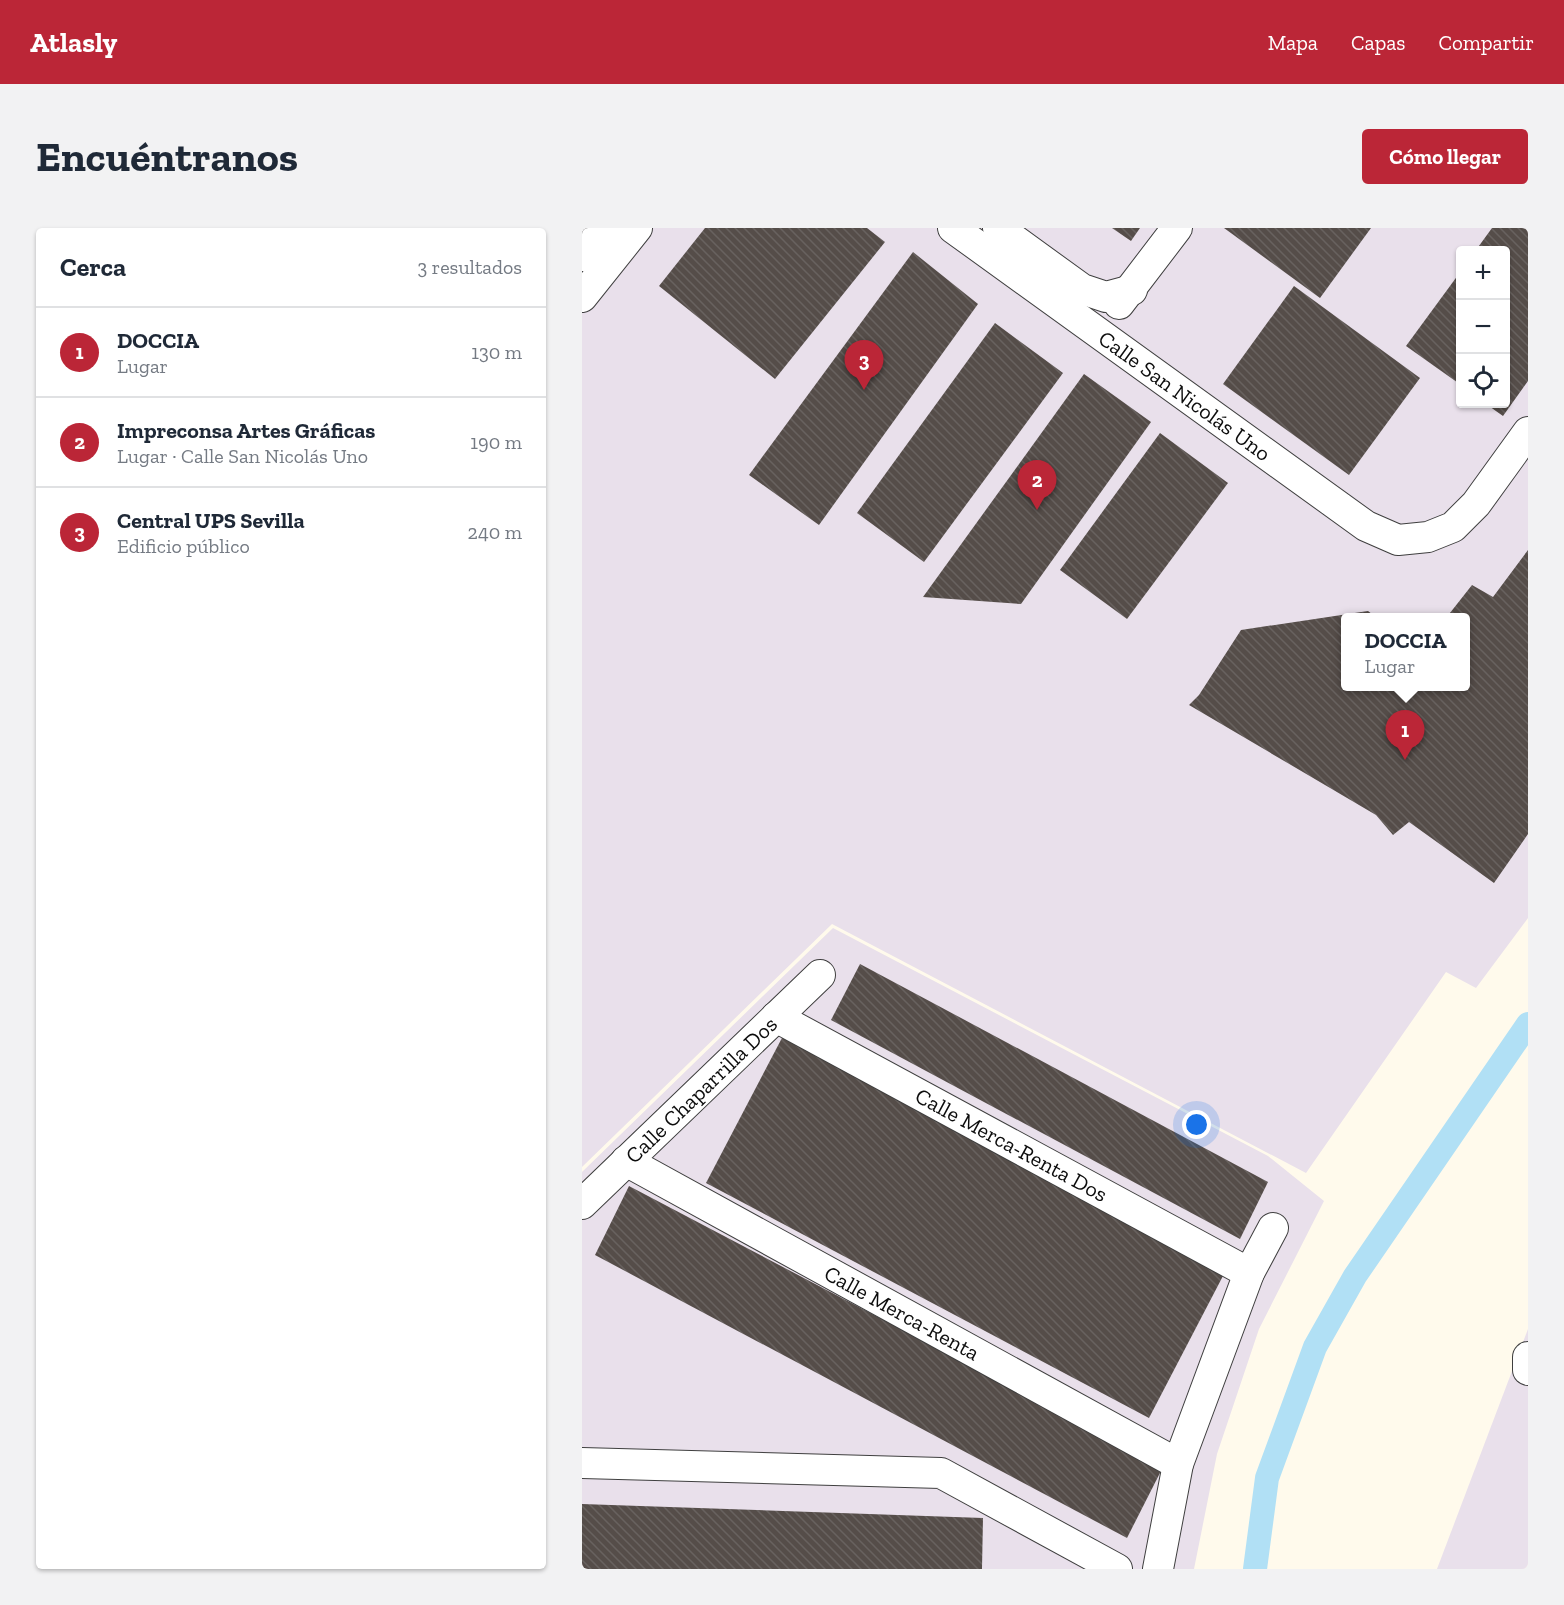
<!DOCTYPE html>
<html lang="es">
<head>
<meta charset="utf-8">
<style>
	:root { --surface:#fff; --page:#f2f2f3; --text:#1f2937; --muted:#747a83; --line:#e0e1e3; --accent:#bb2637 }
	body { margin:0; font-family:"Zilla Slab",serif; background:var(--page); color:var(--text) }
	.controls { position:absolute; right:18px; top:18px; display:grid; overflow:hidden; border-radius:6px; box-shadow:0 2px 4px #0004 }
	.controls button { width:54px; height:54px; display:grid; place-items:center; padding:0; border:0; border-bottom:2px solid var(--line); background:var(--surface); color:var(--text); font:30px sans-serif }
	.you { position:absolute; left:615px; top:897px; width:21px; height:21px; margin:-15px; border:4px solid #fff; border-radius:50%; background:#1a73e8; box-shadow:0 0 0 9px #1a73e833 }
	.badge { display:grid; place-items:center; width:39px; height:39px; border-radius:50%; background:var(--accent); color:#fff; font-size:20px; font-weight:700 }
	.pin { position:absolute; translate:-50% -50px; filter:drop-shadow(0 2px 3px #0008) }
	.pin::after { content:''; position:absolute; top:32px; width:21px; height:18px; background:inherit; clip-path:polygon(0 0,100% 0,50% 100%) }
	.popup { position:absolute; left:759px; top:385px; width:129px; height:78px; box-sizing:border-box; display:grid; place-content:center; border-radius:6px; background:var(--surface); filter:drop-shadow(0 2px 4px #0005); font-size:20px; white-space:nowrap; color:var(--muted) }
	.popup b { font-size:22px; color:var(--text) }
	.popup::after { content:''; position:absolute; left:50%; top:100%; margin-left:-12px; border:12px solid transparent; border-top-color:var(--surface) }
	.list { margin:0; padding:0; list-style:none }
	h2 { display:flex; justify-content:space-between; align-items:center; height:78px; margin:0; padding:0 24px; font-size:26px }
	h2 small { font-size:20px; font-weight:400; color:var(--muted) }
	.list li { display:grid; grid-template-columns:39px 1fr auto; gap:18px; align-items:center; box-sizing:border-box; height:90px; padding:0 24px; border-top:2px solid var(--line) }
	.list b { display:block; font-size:22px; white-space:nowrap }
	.list p { margin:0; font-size:20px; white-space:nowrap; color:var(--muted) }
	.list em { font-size:20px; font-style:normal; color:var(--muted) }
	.icon { flex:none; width:33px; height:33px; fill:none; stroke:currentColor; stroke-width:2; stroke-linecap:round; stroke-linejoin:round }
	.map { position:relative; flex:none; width:946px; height:1341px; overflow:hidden; border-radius:6px }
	header { display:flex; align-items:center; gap:36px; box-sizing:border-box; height:84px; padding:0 30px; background:var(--accent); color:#fff }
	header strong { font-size:28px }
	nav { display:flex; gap:33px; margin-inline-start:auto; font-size:21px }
	.intro { display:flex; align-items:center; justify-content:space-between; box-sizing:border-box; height:144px; padding:0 36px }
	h1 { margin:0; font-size:42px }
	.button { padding:15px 27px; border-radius:6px; background:var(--accent); color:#fff; font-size:21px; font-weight:700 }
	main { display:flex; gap:36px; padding:0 36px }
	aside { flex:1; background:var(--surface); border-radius:6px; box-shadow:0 2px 4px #0004 }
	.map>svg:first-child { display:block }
	.industrial { fill:#e9e0eb; fill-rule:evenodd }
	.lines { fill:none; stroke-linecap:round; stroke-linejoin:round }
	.canal { stroke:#b1e0f5; stroke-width:24 }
	.building { fill:url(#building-back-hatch) }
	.minor-casing { stroke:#3f3f3f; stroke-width:32 }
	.minor { stroke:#fff; stroke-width:30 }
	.labels { text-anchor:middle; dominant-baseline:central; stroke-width:6; stroke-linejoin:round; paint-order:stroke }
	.street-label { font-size:22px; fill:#0c0c0c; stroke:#fff }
</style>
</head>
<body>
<header>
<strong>Atlasly</strong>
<nav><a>Mapa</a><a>Capas</a><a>Compartir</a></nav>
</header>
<div class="intro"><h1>Encuéntranos</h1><a class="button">Cómo llegar</a></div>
<main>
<aside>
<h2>Cerca<small>3 resultados</small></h2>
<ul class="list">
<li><span class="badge">1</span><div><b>DOCCIA</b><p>Lugar</p></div><em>130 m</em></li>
<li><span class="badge">2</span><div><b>Impreconsa Artes Gráficas</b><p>Lugar · Calle San Nicolás Uno</p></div><em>190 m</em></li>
<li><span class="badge">3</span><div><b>Central UPS Sevilla</b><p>Edificio público</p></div><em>240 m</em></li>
</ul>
</aside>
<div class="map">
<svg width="946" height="1341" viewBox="0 0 946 1341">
	<defs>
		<pattern id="building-back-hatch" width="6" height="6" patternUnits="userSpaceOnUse" patternTransform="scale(1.5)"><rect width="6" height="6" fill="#554d49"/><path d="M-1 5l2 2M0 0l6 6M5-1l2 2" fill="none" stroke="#68625f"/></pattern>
	</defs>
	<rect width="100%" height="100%" fill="#fffaec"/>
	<!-- industrial -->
	<g class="industrial">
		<path d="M0 0H946V690L894 760 864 744 724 945 250 696 0 939ZM879 22H924V176H879ZM763 390H883V458H763Z"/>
		<path d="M251 700 686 928 742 973 677 1101 635 1226 612 1341H0V944Z"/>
		<path d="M946 1101V1341H855Z"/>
	</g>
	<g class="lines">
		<!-- canal -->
		<path class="canal" d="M673 1341 685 1250 733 1119 773 1048 946 796"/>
	</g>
	<!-- building -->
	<g class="building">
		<path d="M123 0H285L303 14 193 151 77 58Z"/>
		<path d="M530 0H558L549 13Z"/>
		<path d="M642 0H789L738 70Z"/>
		<path d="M910 0H946V153L921 188 904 176H924V22H894Z"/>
		<path d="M331 24 396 76 237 297 167 247Z"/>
		<path d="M879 43V157L824 118Z"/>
		<path d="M712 58 838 150 767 247 641 156Z"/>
		<path d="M413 95 481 145 342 334 275 285Z"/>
		<path d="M502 146 569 194 439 376 341 369Z"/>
		<path d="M578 205 646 255 545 391 478 342Z"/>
		<path d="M946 322V606L912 655 827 594 811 607 794 587 607 477 617 467 659 402 786 383 795 390H763V458H883V390H864L890 357 911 369Z"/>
		<path d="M278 736 686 954 658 1011 249 792Z"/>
		<path d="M201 808 642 1046 567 1190 124 955Z"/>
		<path d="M47 958 581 1239 545 1310 13 1027Z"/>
		<path d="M0 1276 401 1290 400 1341H0Z"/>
	</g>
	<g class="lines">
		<defs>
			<g id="minor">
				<path id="s1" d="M371 0 784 298 816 312 846 309 871 299 894 276 946 204"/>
				<path d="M416 0 500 61 524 69 550 62"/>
				<path d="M0 28 22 0"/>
				<path d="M0 69 55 0"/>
				<path d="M537 76 595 0"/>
				<path id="s2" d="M194 789 667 1045"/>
				<path id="s3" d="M44 933 596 1236"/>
				<path id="s4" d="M0 976 238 747"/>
				<path d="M946 1129V1142"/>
				<path d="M0 1235 359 1245 535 1341"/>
				<path d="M576 1341 596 1236 667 1045 691 1000"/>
			</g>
		</defs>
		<!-- minor casing -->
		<use href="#minor" class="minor-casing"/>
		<!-- minor -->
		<use href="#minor" class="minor"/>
	</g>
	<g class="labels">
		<!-- street labels -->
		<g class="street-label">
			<text stroke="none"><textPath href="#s1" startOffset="286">Calle San Nicolás Uno</textPath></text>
			<text stroke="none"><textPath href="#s4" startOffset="165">Calle Chaparrilla Dos</textPath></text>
			<text stroke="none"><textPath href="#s2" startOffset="268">Calle Merca-Renta Dos</textPath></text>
			<text stroke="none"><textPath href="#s3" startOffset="315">Calle Merca-Renta</textPath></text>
		</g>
	</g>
</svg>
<div class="controls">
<button>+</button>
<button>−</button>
<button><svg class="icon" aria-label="locate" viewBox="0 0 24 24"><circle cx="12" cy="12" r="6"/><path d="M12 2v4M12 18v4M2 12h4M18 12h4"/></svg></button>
</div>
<div class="you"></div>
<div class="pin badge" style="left:823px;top:532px">1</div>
<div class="popup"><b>DOCCIA</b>Lugar</div>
<div class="pin badge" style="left:455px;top:282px">2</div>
<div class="pin badge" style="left:282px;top:162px">3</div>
</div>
</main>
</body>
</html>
